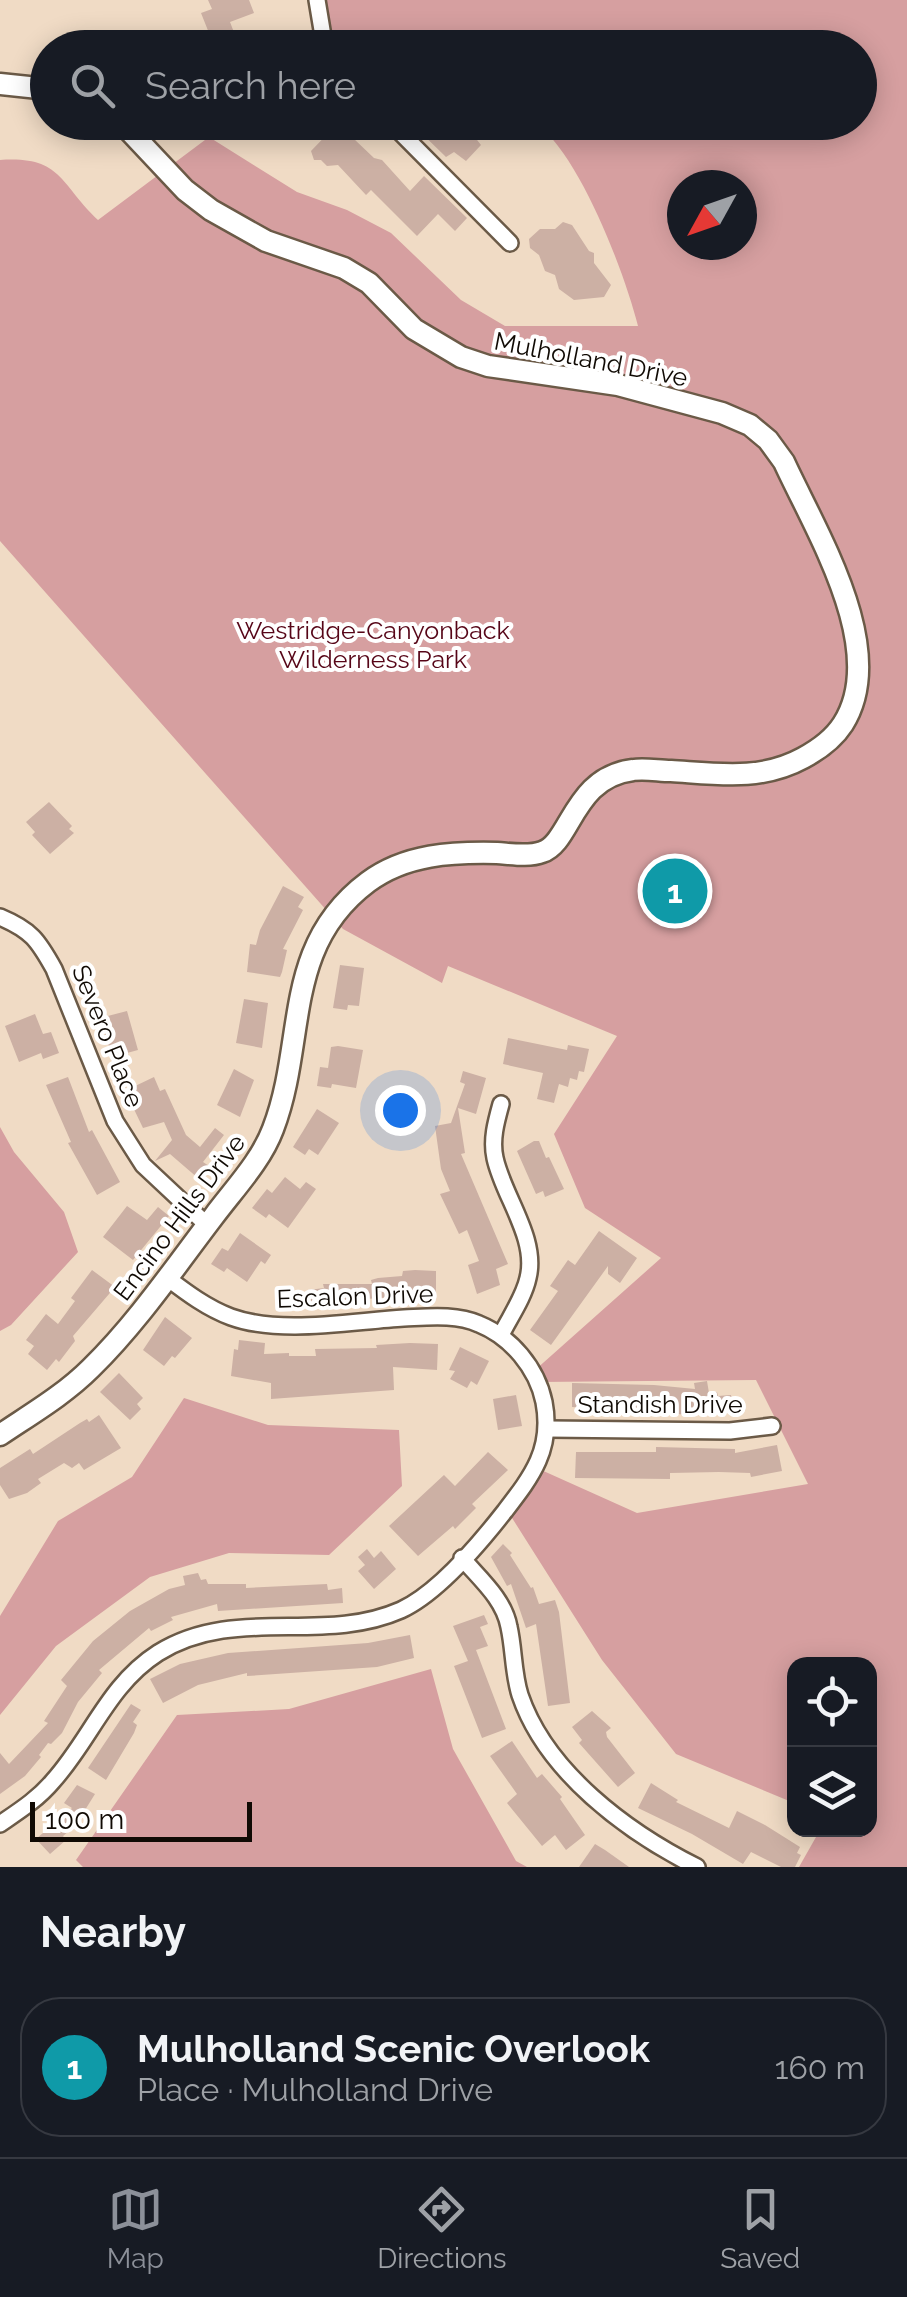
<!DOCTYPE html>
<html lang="en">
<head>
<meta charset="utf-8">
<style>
	:root { --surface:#171b24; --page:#242831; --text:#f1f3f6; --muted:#9ea1a6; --line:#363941; --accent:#8c9099 }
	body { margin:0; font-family:Raleway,sans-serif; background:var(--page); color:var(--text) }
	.controls { position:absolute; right:30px; bottom:30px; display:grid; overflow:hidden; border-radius:20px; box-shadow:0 5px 25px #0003 }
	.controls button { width:90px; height:90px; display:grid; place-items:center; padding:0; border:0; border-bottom:2px solid var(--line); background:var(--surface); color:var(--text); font:50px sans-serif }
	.compass { position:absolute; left:667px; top:170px; width:90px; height:90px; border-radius:50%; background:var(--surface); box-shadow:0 5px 25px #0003; rotate:230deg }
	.scale { position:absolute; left:30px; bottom:25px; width:222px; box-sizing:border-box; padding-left:10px; border:5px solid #100a04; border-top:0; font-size:28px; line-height:35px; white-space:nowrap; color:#100a04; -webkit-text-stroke:8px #fff; paint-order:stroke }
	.you { position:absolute; left:400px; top:1110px; width:35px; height:35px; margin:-25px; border:8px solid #fff; border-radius:50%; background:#1a73e8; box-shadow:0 0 0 15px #1a73e833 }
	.badge { display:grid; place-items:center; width:65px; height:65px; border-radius:50%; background:var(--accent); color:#fff; font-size:32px; font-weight:700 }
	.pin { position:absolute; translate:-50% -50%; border:5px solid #fff; box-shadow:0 2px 10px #0006 }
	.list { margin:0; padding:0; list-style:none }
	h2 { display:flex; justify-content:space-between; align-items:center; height:130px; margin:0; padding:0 40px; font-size:42px }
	h2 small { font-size:32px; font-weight:400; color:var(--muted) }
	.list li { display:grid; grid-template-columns:65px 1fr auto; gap:30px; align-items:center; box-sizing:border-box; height:140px; margin:0 20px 20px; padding:0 20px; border:2px solid var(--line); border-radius:40px }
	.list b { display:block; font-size:38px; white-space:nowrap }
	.list p { margin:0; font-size:32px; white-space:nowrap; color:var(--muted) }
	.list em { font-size:32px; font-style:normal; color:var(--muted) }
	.icon { flex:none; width:55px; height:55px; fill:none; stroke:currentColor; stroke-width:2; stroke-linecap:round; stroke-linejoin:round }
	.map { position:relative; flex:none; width:907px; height:1867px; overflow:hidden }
	.search { position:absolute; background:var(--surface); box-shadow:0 5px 25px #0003; left:30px; right:30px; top:30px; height:110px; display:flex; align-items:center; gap:25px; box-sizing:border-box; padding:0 35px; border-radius:55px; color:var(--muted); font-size:38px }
	.sheet { height:290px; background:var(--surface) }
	nav { display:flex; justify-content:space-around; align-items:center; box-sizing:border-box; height:140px; border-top:2px solid var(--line); background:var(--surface); font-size:28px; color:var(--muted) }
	nav a { display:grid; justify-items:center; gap:5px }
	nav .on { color:var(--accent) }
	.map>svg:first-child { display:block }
	.green { fill:#d69fa0; fill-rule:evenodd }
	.building { fill:#ccb0a4 }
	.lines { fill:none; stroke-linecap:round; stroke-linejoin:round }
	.street-casing { stroke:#6b5a47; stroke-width:20 }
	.secondary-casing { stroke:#6b5a47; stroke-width:25 }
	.street { stroke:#fff; stroke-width:15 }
	.secondary { stroke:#fff; stroke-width:20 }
	.labels { text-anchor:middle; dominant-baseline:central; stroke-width:8; stroke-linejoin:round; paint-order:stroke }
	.street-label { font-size:25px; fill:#100a04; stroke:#fff }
	.park-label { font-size:25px; fill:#560517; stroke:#fff }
</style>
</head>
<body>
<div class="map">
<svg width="907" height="1867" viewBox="0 0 907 1867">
	<rect width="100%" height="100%" fill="#f0dbc5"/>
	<!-- green -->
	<g class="green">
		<path d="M317 0H907V1867H799L820 1830H870V1664H794V1803L676 1754 602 1660 507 1510 539 1469 637 1513 808 1484 756 1380 539 1382 534 1371 661 1258 585 1208 554 1134 617 1036 448 966 442 983 343 929 0 541V160C62 156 59 183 98 220L209 137 297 192 347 210 391 233 461 300 505 326H638C624 271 580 156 536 123L860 122V48L325 47ZM682 185H742V245H682Z"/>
		<path d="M0 1127 14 1152 64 1212 78 1252 11 1325 0 1331Z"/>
		<path d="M184 1398 268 1425 399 1430 402 1486 329 1555 229 1553 150 1577 56 1646 0 1715V1616L58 1521 132 1477Z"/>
		<path d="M431 1669 453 1749 516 1861 527 1867H83L76 1860 177 1715 289 1709Z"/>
	</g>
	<!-- building -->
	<g class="building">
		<path d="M208 0H249L254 13 230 22 240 48H215L201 13 212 9Z"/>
		<path d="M339 122H368L354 139 374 158 382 160 410 191 424 176 467 218 455 231 438 214 417 236 371 190 366 195 338 165 327 166 321 160H314L311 151Z"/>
		<path d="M410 122H463L481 145 466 161 454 152 446 157Z"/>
		<path d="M563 222 572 225 589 251 594 253V263L611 285 604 297 574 300 559 289 555 275 545 271 539 255 530 248 529 239 540 229H555Z"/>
		<path d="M49 802 72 826 69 829 74 833 50 854 32 835 35 832 26 822Z"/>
		<path d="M283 886 304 897 298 907 303 910 283 949 287 950 282 972 280 977 247 972 250 944 256 945 260 930Z"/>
		<path d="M340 965 364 968 359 1006 348 1005 347 1010 333 1008Z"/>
		<path d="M244 999 268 1003 262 1048 236 1043Z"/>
		<path d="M127 1011 138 1050 127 1053 128 1059 114 1062 100 1018Z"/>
		<path d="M35 1014 43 1034 51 1032 59 1053 43 1059 41 1053 19 1062 5 1026Z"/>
		<path d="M508 1038 567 1050 568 1045 589 1049 584 1072 579 1071 577 1080 570 1078 568 1087 559 1084 554 1103 537 1099 543 1073 503 1064Z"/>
		<path d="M338 1046 363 1050 356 1088 332 1084 331 1088 317 1086 320 1067 328 1068 331 1047Z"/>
		<path d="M234 1069 254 1080 240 1117 217 1105Z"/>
		<path d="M463 1071 486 1078 476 1114 458 1108 465 1153 461 1154 508 1264 496 1269 500 1285 477 1294 468 1265 479 1261 467 1230 459 1234 440 1194 450 1191 441 1169 435 1126 451 1123 465 1084 460 1082Z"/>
		<path d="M68 1077 89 1132 92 1130 120 1182 97 1195 68 1143 71 1142 46 1085Z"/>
		<path d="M154 1077 160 1091 165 1089 186 1135 200 1147 215 1128 224 1135 203 1162 209 1166 199 1179 170 1154 155 1161 172 1140 164 1122 143 1128 131 1103 137 1101 131 1088Z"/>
		<path d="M317 1109 339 1123 318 1155 309 1149 305 1155 293 1147Z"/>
		<path d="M534 1141H539L546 1158 549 1157 564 1189 545 1197 543 1191 536 1194 517 1151Z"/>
		<path d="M285 1177 300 1189 306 1182 316 1189 288 1228 269 1214 266 1218 252 1208 267 1189 272 1193Z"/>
		<path d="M127 1206 147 1220 158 1207 169 1216 133 1260 103 1237Z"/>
		<path d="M599 1231 637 1258 620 1283 608 1274V1266L551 1345 530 1330 558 1291 550 1286 568 1260 575 1265Z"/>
		<path d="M240 1233 271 1255 265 1264 261 1261 247 1282 227 1268 224 1272 211 1264 222 1248 228 1251Z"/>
		<path d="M92 1270 115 1287 73 1336 75 1341 59 1362 56 1359 47 1370 28 1354 34 1346 26 1340 46 1314 58 1324 75 1301 71 1298Z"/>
		<path d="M415 1270 436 1271V1296L394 1293V1297L310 1303 309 1290 324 1288 323 1284H372L371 1280 378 1278 402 1276 403 1271Z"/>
		<path d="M165 1317 192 1338 175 1358 172 1356 164 1366 143 1350Z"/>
		<path d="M239 1340 265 1343 264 1354 289 1353V1356H316L315 1349 377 1348 376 1345 410 1343 438 1344 437 1370 393 1367 394 1390 271 1399V1383L231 1376 234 1349 238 1350Z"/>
		<path d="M460 1347 489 1361 477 1385 471 1381 467 1388 450 1379 455 1371 449 1370Z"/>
		<path d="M119 1373 143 1398 137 1404 141 1409 130 1420 100 1392Z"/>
		<path d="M707 1381 709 1393 717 1392 718 1396 731 1395 733 1409 691 1415 572 1407V1383L654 1385 695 1389 694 1383Z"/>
		<path d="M516 1395 522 1426 498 1430 493 1399Z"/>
		<path d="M99 1415 121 1448 84 1470 79 1463 72 1468 64 1463 38 1479 41 1483 27 1493 9 1499 0 1485V1468L30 1449 33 1454 80 1423 87 1419 89 1422Z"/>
		<path d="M777 1445 782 1471 751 1477 750 1473 719 1472 670 1473V1479L575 1478 576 1452H656V1447L735 1449V1453Z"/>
		<path d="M488 1452 508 1470 472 1504 476 1508 455 1529 453 1526 418 1556 389 1526 444 1475 455 1486Z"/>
		<path d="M503 1544 512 1553 510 1555 531 1588 533 1587 539 1604 555 1600 559 1612 570 1703 548 1706 536 1624 526 1628 511 1584 507 1586 491 1557Z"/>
		<path d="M367 1549 374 1558 381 1551 396 1569 374 1589 358 1571 365 1565 358 1557Z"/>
		<path d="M198 1573 201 1580 206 1579 208 1584H246V1588L327 1584 328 1590 342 1588 343 1603 218 1611 217 1604 171 1617 173 1620 151 1631 149 1628 99 1670 102 1673 78 1702 62 1733 51 1744 48 1743 39 1755 41 1757 25 1776 0 1794V1753L9 1764 48 1723 44 1721 67 1686 61 1680 93 1641 130 1611 169 1589 185 1585 183 1576Z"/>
		<path d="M484 1615 488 1624 480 1627 488 1646 476 1650 506 1729 482 1738 454 1666 468 1661 453 1626Z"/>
		<path d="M410 1635 414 1658 377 1667 247 1676V1673L198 1685 163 1703 150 1679 180 1664 228 1653 368 1643Z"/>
		<path d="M131 1704 141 1710 133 1722 137 1725 134 1733 106 1780 88 1768Z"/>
		<path d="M592 1711 611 1728 606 1732 607 1737 635 1773 618 1787 579 1743 582 1740 572 1727Z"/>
		<path d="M512 1741 537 1778 542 1774 562 1797 560 1799 585 1835 566 1850 555 1835 542 1846 507 1803 517 1794 490 1756Z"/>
		<path d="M651 1783 678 1800 676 1802 729 1828 737 1811 765 1825 800 1847 797 1853 801 1855 795 1867H781L751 1852 743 1864 692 1834 638 1808Z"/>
		<path d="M77 1785 95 1794 75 1826 63 1836 66 1840 50 1854 36 1839 72 1808 64 1803Z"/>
		<path d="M595 1844 605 1850 629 1867H579Z"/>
	</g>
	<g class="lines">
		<defs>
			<g id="street">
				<path d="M317 0 325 48"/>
				<path d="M390 122 510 243"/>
				<path d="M0 917C31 930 38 940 54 969L115 1121 143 1165 207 1225"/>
				<path d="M501 1104C496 1122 491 1140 495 1158 503 1196 538 1238 528 1278 524 1297 510 1317 501 1335"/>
				<path d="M549 1429 730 1431 772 1426"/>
				<path d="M462 1558C480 1579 504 1599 509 1627 514 1649 513 1673 520 1695 546 1772 627 1832 697 1867"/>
				<path d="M0 1824C19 1811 38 1799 53 1781 91 1739 108 1685 158 1653 235 1605 322 1645 401 1610 438 1593 480 1543 505 1511 532 1476 553 1449 544 1402 537 1368 511 1337 479 1324 456 1314 429 1317 404 1318 352 1321 281 1335 231 1317 207 1308 187 1293 166 1277"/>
			</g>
			<g id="secondary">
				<path d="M0 84 48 89"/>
				<path d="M0 1435C31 1414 64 1395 91 1368 137 1323 175 1267 214 1216 235 1188 261 1161 273 1129 307 1041 281 947 368 882 406 854 452 852 497 853 512 854 529 857 542 852 571 843 573 777 633 770 645 768 659 771 671 771 718 774 761 781 803 758 818 750 834 738 843 724 890 650 816 532 784 462L768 440 750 425 722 413 618 385 488 366 461 357 414 329 369 283 344 268 266 241 211 210 185 190 121 122"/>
			</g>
		</defs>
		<!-- street casing -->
		<use href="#street" class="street-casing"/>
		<!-- secondary casing -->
		<use href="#secondary" class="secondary-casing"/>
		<!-- street -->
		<use href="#street" class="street"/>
		<!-- secondary -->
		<use href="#secondary" class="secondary"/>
	</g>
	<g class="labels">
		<!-- street labels -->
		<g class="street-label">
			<text transform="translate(591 359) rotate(11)">Mulholland Drive</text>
			<text transform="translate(108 1036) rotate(68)">Severo Place</text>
			<text transform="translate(179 1217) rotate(-53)">Encino Hills Drive</text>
			<text transform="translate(355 1296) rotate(-2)">Escalon Drive</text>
			<text x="660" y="1404">Standish Drive</text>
		</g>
		<!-- park labels -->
		<g class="park-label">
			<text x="373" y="630">Westridge-Canyonback<tspan x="373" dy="29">Wilderness Park</tspan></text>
		</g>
	</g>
</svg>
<div class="controls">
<button><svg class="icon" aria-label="locate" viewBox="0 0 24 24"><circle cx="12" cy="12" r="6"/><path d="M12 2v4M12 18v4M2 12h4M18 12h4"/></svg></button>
<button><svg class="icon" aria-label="layers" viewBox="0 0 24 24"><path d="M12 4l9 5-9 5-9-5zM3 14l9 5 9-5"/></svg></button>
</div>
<svg class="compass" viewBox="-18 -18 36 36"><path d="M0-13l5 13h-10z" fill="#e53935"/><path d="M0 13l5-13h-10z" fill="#9ea1a6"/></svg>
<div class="scale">100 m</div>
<div class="you"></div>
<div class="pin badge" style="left:675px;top:891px;background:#0f9aa8">1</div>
<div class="search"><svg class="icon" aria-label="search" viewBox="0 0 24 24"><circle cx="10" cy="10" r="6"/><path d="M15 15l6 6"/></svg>Search here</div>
</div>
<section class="sheet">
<h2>Nearby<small></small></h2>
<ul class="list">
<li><span class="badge" style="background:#0f9aa8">1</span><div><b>Mulholland Scenic Overlook</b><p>Place · Mulholland Drive</p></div><em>160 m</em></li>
</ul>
</section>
<nav>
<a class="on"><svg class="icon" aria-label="map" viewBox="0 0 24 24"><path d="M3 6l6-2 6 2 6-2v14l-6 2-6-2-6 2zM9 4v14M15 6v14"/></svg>Map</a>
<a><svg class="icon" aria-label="directions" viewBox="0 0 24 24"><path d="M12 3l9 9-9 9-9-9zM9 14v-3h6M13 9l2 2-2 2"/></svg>Directions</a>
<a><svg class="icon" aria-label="saved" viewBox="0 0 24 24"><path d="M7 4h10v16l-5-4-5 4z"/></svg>Saved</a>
</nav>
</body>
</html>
